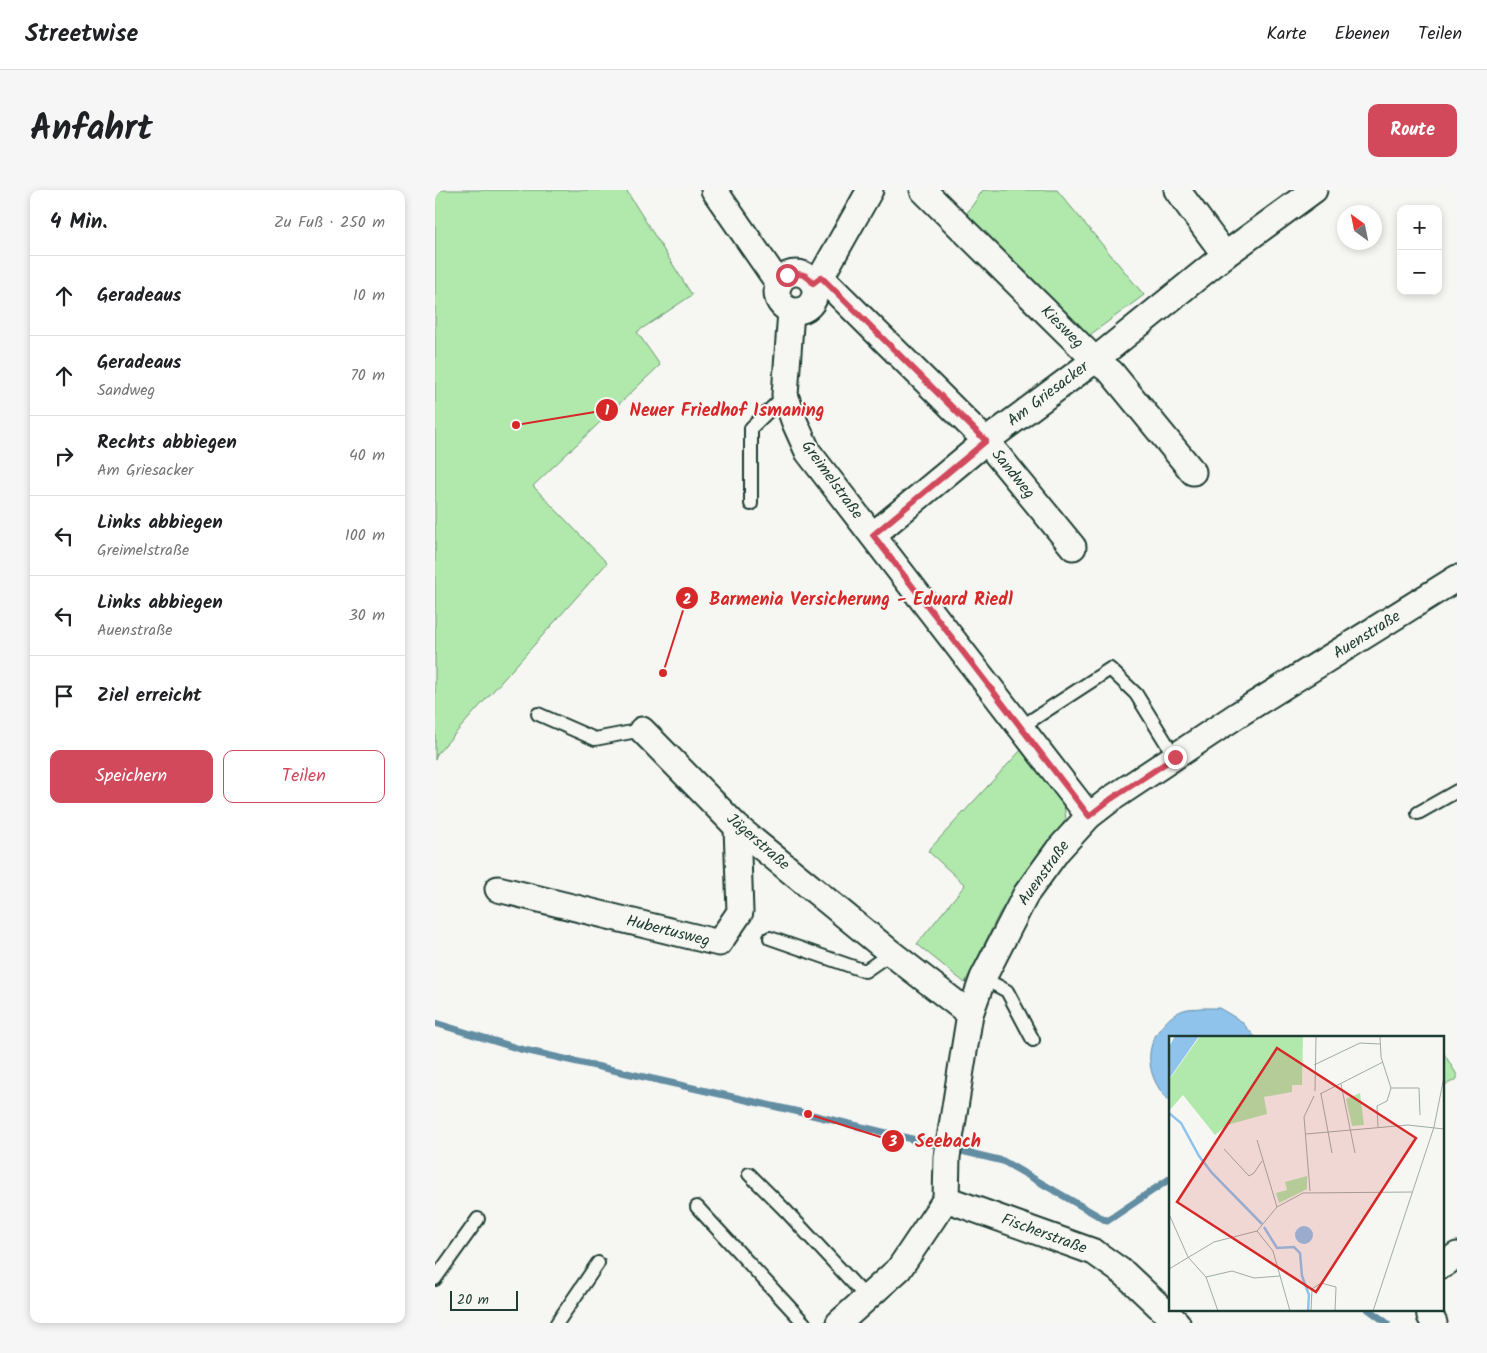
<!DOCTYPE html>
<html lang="de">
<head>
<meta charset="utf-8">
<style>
	:root { --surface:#fff; --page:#f6f6f6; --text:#202124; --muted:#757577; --line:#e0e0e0; --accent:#d1495b }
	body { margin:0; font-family:Kalam,sans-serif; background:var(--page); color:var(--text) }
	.controls { position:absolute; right:15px; top:15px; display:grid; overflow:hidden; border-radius:10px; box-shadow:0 2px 8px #0003 }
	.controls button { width:45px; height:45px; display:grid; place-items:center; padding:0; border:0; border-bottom:1px solid var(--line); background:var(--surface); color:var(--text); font:25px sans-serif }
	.compass { position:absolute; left:902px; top:15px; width:45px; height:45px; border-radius:50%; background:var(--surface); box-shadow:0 2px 8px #0003; rotate:327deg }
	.scale { position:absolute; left:15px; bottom:12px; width:68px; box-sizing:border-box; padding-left:5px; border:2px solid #1f3d34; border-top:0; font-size:14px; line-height:18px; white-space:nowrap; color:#1f3d34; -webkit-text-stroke:4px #f6f6f2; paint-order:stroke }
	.stop { position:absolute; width:15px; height:15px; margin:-11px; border:4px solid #d1495b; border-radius:50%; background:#fff }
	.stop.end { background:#d1495b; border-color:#fff; box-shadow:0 1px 5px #0008 }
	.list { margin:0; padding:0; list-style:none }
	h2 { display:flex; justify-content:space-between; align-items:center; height:65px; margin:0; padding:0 20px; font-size:21px }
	h2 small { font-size:16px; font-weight:400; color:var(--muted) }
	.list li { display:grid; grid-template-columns:32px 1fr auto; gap:15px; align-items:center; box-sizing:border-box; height:80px; padding:0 20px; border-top:1px solid var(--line) }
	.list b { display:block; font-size:19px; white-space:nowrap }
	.list p { margin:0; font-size:16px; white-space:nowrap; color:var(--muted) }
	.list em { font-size:16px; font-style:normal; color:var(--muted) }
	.actions { display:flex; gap:10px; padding:15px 20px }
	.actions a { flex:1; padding:11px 0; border:1px solid var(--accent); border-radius:10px; text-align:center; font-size:18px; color:var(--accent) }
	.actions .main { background:var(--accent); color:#fff }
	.icon { flex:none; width:28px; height:28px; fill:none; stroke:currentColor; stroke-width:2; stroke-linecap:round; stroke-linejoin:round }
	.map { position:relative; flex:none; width:1022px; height:1133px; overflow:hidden; border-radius:10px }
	header { display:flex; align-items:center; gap:30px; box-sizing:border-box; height:70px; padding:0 25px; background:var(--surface); border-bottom:1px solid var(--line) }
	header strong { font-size:24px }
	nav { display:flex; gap:28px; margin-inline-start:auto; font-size:18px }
	.intro { display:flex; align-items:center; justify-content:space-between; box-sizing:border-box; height:120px; padding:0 30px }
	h1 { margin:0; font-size:35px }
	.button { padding:12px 22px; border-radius:10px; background:var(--accent); color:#fff; font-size:18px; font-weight:700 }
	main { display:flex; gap:30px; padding:0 30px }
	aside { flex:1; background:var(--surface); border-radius:10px; box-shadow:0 2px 8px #0003 }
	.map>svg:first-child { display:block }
	.green { fill:#b1e9ac; stroke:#689370 }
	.water { fill:#8fc3ec; stroke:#628da2 }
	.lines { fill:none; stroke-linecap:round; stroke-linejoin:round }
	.stream { stroke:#628da2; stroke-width:7 }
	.service-casing { stroke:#1f3d34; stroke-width:16 }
	.minor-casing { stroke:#1f3d34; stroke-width:29 }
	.service { stroke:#f6f6f2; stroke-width:12 }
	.minor { stroke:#f6f6f2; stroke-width:25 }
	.route { stroke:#d1495b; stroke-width:6 }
	.labels { text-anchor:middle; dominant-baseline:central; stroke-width:4; stroke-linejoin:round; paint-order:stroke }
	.street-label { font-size:16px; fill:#1f3d34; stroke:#f6f6f2 }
	.inset-river { fill:none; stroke:#8fc3ec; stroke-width:2.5 }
	.inset-road { fill:none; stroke:#a0aca6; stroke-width:1 }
	.view { fill:#d62828; fill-opacity:0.15; stroke:#d62828; stroke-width:2.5 }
	.inset-edge { fill:none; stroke:#1f3d34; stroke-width:2.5 }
	.leader { fill:none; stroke:#d62828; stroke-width:2 }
	.callout-dot { fill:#d62828; stroke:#f6f6f2; stroke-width:2 }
	.mark-label { font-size:15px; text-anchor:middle; font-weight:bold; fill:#fff }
	.callout-label { font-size:18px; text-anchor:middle; font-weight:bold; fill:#d62828; stroke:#f6f6f2; stroke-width:4; stroke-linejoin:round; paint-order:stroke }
</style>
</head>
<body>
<header>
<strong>Streetwise</strong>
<nav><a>Karte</a><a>Ebenen</a><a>Teilen</a></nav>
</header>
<div class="intro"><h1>Anfahrt</h1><a class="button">Route</a></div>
<main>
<aside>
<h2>4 Min.<small>Zu Fuß · 250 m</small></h2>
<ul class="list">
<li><svg class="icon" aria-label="ahead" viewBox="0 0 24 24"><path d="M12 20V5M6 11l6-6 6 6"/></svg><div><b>Geradeaus</b></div><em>10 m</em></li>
<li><svg class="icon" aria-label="ahead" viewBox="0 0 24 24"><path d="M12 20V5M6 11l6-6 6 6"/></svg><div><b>Geradeaus</b><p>Sandweg</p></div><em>70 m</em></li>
<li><svg class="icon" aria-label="right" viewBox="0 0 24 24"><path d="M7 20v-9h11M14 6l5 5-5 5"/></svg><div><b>Rechts abbiegen</b><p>Am Griesacker</p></div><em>40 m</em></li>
<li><svg class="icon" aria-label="left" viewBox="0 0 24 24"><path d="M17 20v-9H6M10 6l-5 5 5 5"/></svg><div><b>Links abbiegen</b><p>Greimelstraße</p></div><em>100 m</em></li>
<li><svg class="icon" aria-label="left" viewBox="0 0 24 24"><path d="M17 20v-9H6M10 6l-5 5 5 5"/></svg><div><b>Links abbiegen</b><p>Auenstraße</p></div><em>30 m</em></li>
<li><svg class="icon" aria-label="arrive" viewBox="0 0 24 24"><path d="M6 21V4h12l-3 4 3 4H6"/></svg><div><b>Ziel erreicht</b></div></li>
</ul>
<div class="actions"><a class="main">Speichern</a><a>Teilen</a></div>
</aside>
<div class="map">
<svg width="1022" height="1133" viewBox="0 0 1022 1133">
	<rect width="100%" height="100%" fill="#f6f6f2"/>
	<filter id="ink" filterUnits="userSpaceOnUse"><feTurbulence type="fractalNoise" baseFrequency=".02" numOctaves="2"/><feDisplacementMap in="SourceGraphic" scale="10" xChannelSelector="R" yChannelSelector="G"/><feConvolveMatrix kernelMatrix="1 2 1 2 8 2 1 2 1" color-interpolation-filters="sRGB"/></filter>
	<g filter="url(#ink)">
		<!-- green -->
		<g class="green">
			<path d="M0 0H191L257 105 202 142 225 175 98 296 172 373 2 564 0 570Z"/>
			<path d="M548 0H622L709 105 652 147 528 29Z"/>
			<path d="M587 559 629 616 631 629 565 722 530 793 482 754 530 695 493 661Z"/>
			<path d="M1008 862 1022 885V889L1008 896Z"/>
		</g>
		<!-- water -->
		<path class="water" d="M765 818H784L806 831 820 847H736V913C712 890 706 857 730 833 734 828 742 822 749 820 754 818 760 819 765 818Z"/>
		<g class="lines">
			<!-- stream -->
			<g class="stream">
				<path d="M0 833 85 859 373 924 568 971 672 1031 736 988"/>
				<path d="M933 1119 952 1133"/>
			</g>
			<defs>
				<g id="service">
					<path d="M316 314V238L350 205"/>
					<path d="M103 524 160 549 207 540"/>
					<path d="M586 537 675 479 701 504 740 567"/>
					<path d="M983 623 1022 601"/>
					<path d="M335 748 430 781 456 763"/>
					<path d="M548 788 572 801 598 850"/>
					<path d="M314 984 351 1021 432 1108"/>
					<path d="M262 1017 369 1133"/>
					<path d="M0 1089 43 1029"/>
					<path d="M122 1133 163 1073"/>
				</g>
				<g id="minor">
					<path d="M279 0 344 94"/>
					<path d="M488 0 660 170 676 182 758 282"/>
					<path d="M742 0 790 65"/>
					<circle cx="361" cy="102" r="19"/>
					<path d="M386 87 551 251 638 357"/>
					<path d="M379 93 386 87 435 0"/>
					<path d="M356 121 350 205 360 233 373 262 654 626"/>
					<path d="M438 345 551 251 660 170 790 65 879 0"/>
					<path d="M207 540 302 637 456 763 535 824"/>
					<path d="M63 699 284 753 305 722 302 637"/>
					<path d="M511 1009 659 1062 690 1084 742 1133"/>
					<path d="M1008 1075 1022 1065"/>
					<path d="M994 1119 995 1126 999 1133"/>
					<path d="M404 1133 464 1079 511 1009 512 967 535 824 548 788 591 704 623 660 654 626 676 609 804 524 1022 388"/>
				</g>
			</defs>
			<!-- service casing -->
			<use href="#service" class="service-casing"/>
			<!-- minor casing -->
			<use href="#minor" class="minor-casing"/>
			<!-- service -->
			<use href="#service" class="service"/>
			<!-- minor -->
			<use href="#minor" class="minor"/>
		</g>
	</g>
	<g class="lines" filter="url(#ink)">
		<!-- route -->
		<path class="route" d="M352 85C364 83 371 83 378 93L386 87 551 251 438 345 654 626 676 609 740 567"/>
	</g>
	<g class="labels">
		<!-- street labels -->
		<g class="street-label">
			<text transform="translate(627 137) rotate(45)">Kiesweg</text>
			<text transform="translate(613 204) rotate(-37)">Am Griesacker</text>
			<text transform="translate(578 284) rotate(51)">Sandweg</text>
			<text transform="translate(397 290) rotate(54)">Greimelstraße</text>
			<text transform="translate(932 445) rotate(-32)">Auenstraße</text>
			<text transform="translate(323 652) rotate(41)">Jägerstraße</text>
			<text transform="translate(609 683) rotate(-54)">Auenstraße</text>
			<text transform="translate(233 741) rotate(14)">Hubertusweg</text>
			<text transform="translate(609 1044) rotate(20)">Fischerstraße</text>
		</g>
	</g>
	<!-- overview -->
	<g transform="translate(734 846)">
		<rect width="275" height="275" fill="#f6f6f2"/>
		<path d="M31 0H134L133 49H123V56L95 61 98 78 58 89 46 99 14 59 0 75V44ZM191 57 195 89 183 90 177 63ZM138 140V153L110 167 107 157 118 154 116 146Z" fill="#b1e9ac"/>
		<path d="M6 0H30L0 43V11ZM126 199a9 9 0 1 1 18 0a9 9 0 1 1-18 0Z" fill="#8fc3ec"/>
		<path class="inset-river" d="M0 77 12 87 30 120 43 137 93 188M95 191 108 212 125 211 131 217 133 240 140 259 139 275"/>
		<path class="inset-road" d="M211 0 212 21 222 52H250L251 79M259 0H275M145 29 191 7 211 8M172 48 186 117M146 55 147 0M151 58 214 26M152 58 163 117M209 91 208 70 218 65 222 52M137 98 239 89 275 93M88 104 108 171M55 113 80 140 85 137 93 125M141 155 135 81 145 60M0 178 19 221 37 241 49 275M88 195 104 215 121 275M0 233 45 206 88 195 108 171 134 157 243 156M37 241 63 235 85 242 111 240M142 275 143 253 152 247 167 251 166 275M204 275 265 91 275 41"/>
		<path class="view" d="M108 12 247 102 147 256 8 166Z"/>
		<rect width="275" height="275" class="inset-edge"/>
	</g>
	<!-- callouts -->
	<path class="leader" d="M81 235L172 220M228 483L252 408M373 924L458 951"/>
	<g class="callout-dot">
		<circle cx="81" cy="235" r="5"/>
		<circle cx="228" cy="483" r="5"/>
		<circle cx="373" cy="924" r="5"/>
		<circle cx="172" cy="220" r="12"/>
		<circle cx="252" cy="408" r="12"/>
		<circle cx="458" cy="951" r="12"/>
	</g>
	<g class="mark-label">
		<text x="172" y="225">1</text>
		<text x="252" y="414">2</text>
		<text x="458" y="956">3</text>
	</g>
	<g class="callout-label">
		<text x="292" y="226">Neuer Friedhof Ismaning</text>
		<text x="426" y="415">Barmenia Versicherung - Eduard Riedl</text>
		<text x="513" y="957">Seebach</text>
	</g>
</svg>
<div class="controls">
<button>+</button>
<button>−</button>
</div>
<svg class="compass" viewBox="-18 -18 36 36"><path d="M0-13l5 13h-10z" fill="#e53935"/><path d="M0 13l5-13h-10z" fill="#757577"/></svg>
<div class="scale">20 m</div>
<div class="stop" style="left:352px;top:85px"></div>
<div class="stop end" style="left:740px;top:567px"></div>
</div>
</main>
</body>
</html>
